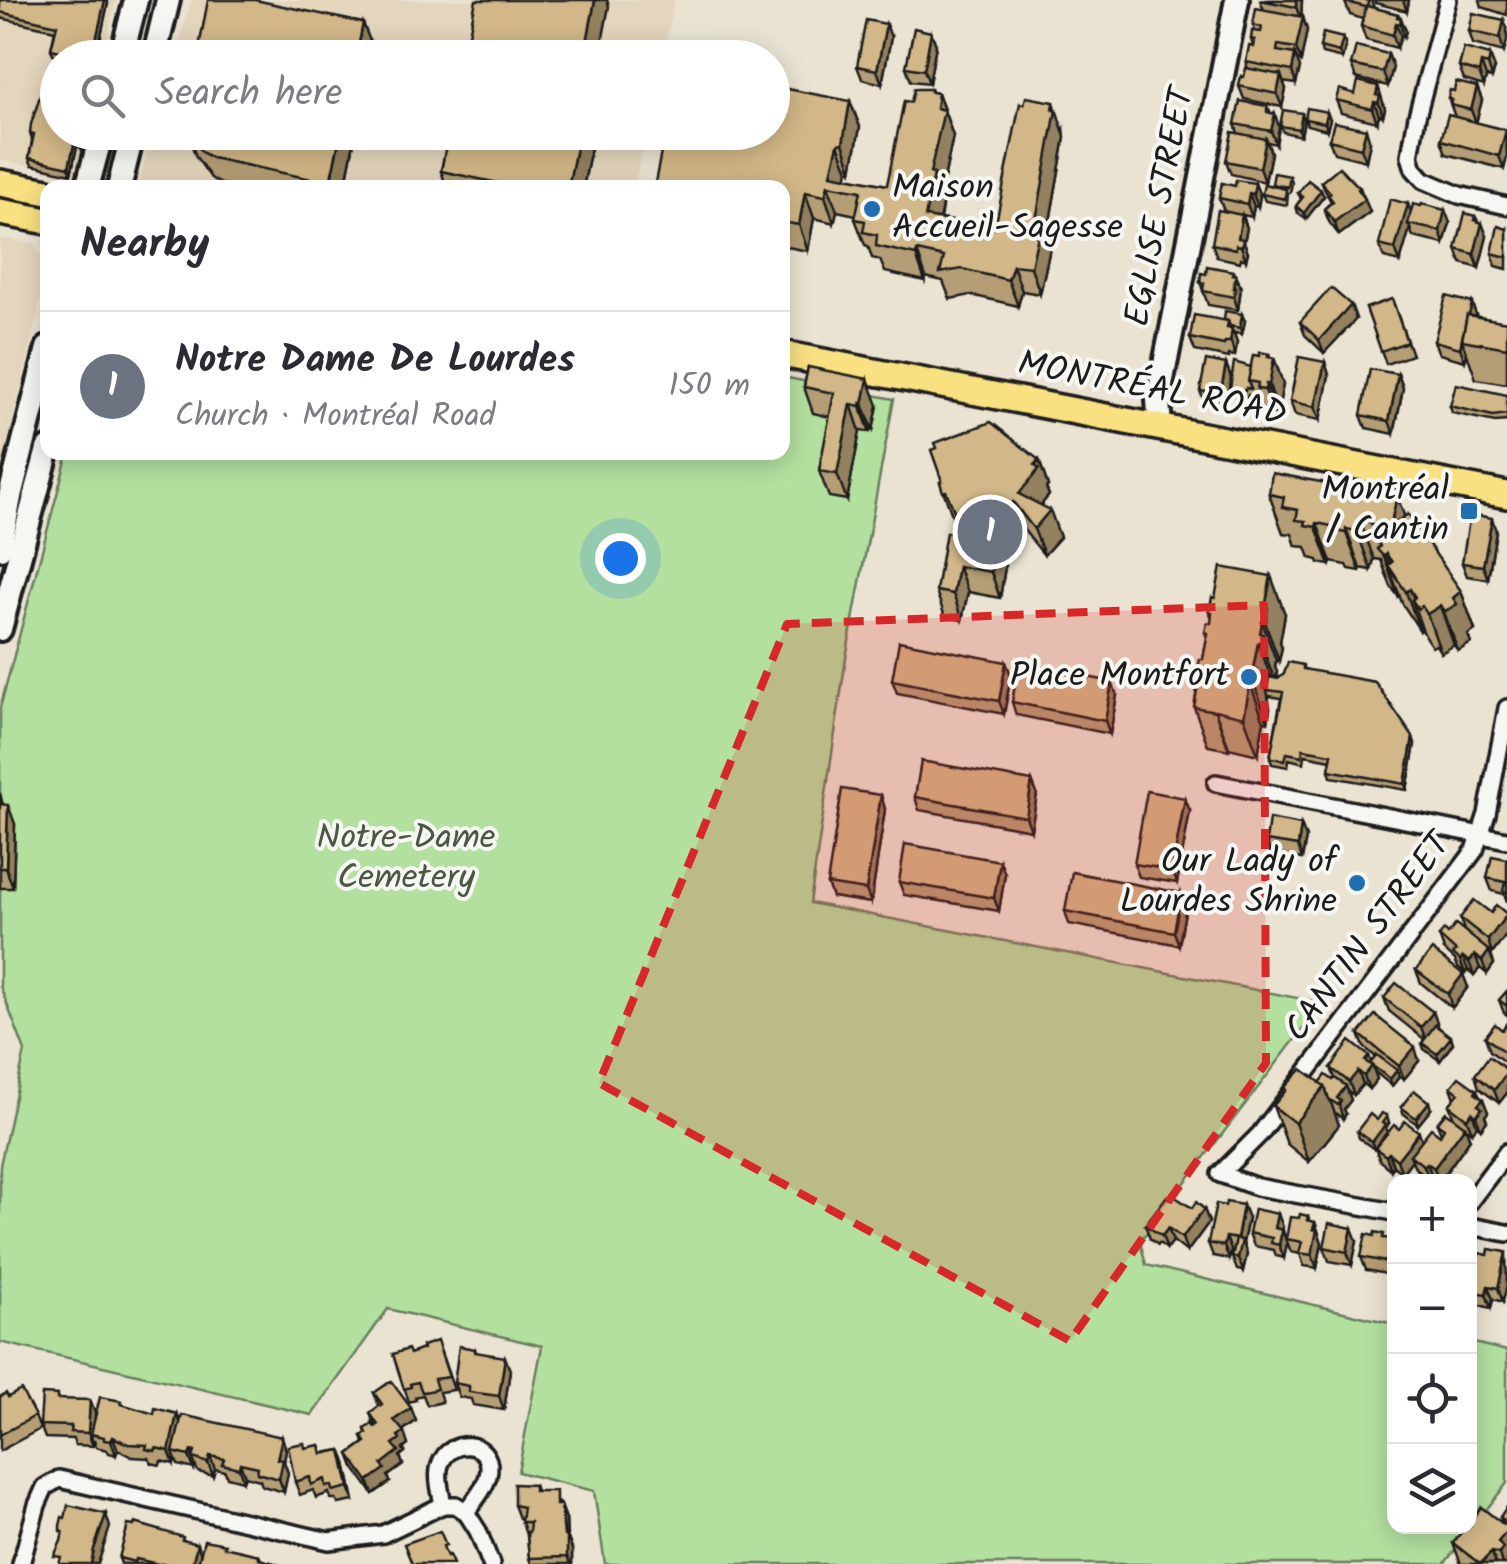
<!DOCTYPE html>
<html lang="en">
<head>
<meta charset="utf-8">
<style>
	:root { --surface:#fff; --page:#f7f7f7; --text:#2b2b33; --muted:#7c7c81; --line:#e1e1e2; --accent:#1f6fb2 }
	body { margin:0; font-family:Kalam,sans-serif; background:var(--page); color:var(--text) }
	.controls { position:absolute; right:30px; bottom:30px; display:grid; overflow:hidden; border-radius:20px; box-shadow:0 5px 25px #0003 }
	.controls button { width:90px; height:90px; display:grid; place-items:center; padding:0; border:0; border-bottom:2px solid var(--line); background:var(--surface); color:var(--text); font:50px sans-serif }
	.you { position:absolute; left:620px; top:558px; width:35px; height:35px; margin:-25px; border:8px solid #fff; border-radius:50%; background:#1a73e8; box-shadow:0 0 0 15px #1a73e833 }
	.badge { display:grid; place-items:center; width:65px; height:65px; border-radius:50%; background:var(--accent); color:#fff; font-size:32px; font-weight:700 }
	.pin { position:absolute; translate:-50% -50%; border:5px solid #fff; box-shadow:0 2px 10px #0006 }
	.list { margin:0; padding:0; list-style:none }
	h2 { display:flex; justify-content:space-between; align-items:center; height:130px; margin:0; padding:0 40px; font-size:42px }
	h2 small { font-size:32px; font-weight:400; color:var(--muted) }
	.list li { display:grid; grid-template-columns:65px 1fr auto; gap:30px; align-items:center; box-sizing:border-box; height:150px; padding:0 40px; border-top:2px solid var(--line) }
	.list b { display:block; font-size:38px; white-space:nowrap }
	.list p { margin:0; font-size:32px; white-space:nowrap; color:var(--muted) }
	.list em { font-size:32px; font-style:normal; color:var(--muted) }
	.icon { flex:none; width:55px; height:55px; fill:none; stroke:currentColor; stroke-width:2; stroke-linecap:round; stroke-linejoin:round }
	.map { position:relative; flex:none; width:1507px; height:1564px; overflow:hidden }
	.search { position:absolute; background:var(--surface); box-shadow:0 5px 25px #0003; left:40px; top:40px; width:750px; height:110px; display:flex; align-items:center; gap:25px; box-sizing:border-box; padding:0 35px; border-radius:55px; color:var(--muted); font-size:38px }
	.panel { position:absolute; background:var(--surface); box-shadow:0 5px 25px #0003; left:40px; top:180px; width:750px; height:280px; border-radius:20px }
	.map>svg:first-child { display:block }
	.built { fill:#e4d6bc }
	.green { fill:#b3e09f; stroke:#687e5e; stroke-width:2.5 }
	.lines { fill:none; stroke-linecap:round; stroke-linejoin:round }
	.street-casing { stroke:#1c1c1c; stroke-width:22 }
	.secondary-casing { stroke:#1c1c1c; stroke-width:30 }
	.primary-casing { stroke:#1c1c1c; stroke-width:32 }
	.street { stroke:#f6f6f2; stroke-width:15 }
	.secondary { stroke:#f6f6f2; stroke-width:22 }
	.primary { stroke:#f9e181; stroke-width:25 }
	.wall { fill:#b59e75; stroke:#1c1c1c; stroke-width:2.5 }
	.shaded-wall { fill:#93815f; stroke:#1c1c1c; stroke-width:2.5 }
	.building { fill:#d2b888; stroke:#1c1c1c; stroke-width:2.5 }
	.marked { fill:#d62828; fill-opacity:0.2; stroke:#d62828; stroke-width:8; stroke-dasharray:20 12; stroke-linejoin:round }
	.poi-dot { fill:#1f6fb2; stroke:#f6f6f2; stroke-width:4 }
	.labels { text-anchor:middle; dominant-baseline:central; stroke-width:8; stroke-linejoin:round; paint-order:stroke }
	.poi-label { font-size:35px; fill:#1c1c1c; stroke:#f6f6f2; text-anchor:end }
	.street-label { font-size:35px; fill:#1c1c1c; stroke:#f6f6f2 }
	.park-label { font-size:35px; fill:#495743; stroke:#f6f6f2 }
</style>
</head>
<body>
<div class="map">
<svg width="1507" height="1564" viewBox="0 0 1507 1564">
	<rect width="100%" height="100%" fill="#ebe3d2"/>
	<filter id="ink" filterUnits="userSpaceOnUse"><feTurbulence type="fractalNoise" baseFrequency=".01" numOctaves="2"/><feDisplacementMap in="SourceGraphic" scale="20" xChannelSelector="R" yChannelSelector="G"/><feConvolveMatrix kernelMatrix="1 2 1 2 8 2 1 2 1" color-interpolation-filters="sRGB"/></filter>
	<g filter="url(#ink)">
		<!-- built -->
		<g class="built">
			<path d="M0 0H116L104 57 58 58V132L89 133 80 176 0 160Z"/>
			<path d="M191 0H675L662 57 174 58Z"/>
			<path d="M153 133H646L634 187 161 188 139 182Z"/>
			<path d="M0 238 33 243 48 267 0 477Z"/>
		</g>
		<!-- green -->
		<path class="green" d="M783 377 894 399 846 658 810 903 1323 1003 1140 1241 1146 1265 1394 1324V1526H1470V1342L1507 1351V1483L1444 1564H605L594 1491 518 1472 542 1346 388 1309 312 1415 0 1342V1166L25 1051 0 986V708L68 453 782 452Z"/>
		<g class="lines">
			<defs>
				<g id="street">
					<path d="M1448 0 1417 116 1410 156 1414 169 1424 180 1459 195 1507 206"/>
					<path d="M1216 783 1507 840"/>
					<path d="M1470 1201 1507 1152"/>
					<path d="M1394 1212 1257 1187 1220 1174 1260 1134 1475 850 1487 814 1507 708"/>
					<path d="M1470 1226 1507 1233"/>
					<path d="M443 1505C441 1493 436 1477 440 1465 449 1437 491 1440 489 1470 488 1485 475 1500 466 1512"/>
					<path d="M21 1564 37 1505 45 1487 59 1479 329 1541 383 1534 443 1505H456L466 1512 478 1531 491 1564"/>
				</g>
				<g id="secondary">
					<path d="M121 58 136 0"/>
					<path d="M154 58 168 0"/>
					<path d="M87 188 102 132"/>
					<path d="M119 188 133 132"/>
					<path d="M1160 427 1158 400 1237 0"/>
					<path d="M0 548 11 492 48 348"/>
					<path d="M0 629 48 449"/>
				</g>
				<g id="primary">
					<path d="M0 183 48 192"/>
					<path d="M0 212 48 221"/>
					<path d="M782 354 1507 495"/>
				</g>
			</defs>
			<!-- street casing -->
			<use href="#street" class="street-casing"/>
			<!-- secondary casing -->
			<use href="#secondary" class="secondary-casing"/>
			<!-- primary casing -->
			<use href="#primary" class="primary-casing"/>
			<!-- street -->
			<use href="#street" class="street"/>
			<!-- secondary -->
			<use href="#secondary" class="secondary"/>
			<!-- primary -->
			<use href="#primary" class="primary"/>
		</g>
		<!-- wall -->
		<g class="wall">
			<path d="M0 0H107L108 3 96 58H63L54 56 51 49 55 30 0 18Z"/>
			<path d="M1260 0H1302L1301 17H1303L1307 30 1301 61H1297L1300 68 1296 84 1283 82 1286 89 1282 107 1244 99 1239 86 1248 69 1246 62 1253 47 1251 39 1255 31 1253 25 1264 10Z"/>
			<path d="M1371 0 1374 8 1398 14 1406 31 1404 37 1401 36 1397 48 1366 40 1361 26 1363 19 1350 15 1345 2Z"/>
			<path d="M1374 0H1409L1407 11 1375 3Z"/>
			<path d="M1480 0H1507V15L1482 7Z"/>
			<path d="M1504 20V52L1473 44 1469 31Z"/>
			<path d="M931 32 936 45 929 83 911 81 906 67Z"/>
			<path d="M891 37 882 84 862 79 857 66Z"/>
			<path d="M1346 44 1342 59 1322 54 1320 47Z"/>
			<path d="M1464 48 1495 68 1492 78 1486 77 1484 86 1464 80 1459 67Z"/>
			<path d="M1388 54 1393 67 1388 86 1356 78 1351 65Z"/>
			<path d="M1378 86 1385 109 1383 116 1379 115 1377 122 1341 113 1336 100Z"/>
			<path d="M1477 87 1482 100 1476 123 1506 130 1507 134V157L1504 169 1446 154 1441 140 1455 117 1448 98Z"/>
			<path d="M933 92 938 93 953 136 941 193 943 200 940 219 995 228 1064 128 1065 137 1047 238 1050 248 1040 294 1022 291 1018 306 971 295 950 299 943 281 926 277 925 281 885 272 880 260 872 258 868 246 865 245 855 219 856 215 837 211 834 223 814 218 808 251 782 246V188L850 101 860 127 852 170H848L846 177 887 185 911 102Z"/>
			<path d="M1267 106 1279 127 1276 144 1267 142 1271 153 1265 182 1231 174 1226 161 1238 133 1235 124Z"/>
			<path d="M1305 119H1330L1327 130 1307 125Z"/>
			<path d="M1304 120 1301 136 1283 132 1280 126Z"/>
			<path d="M187 132H356L345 188H236L221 184 211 178 196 157Z"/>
			<path d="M428 132H594L583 188H447L441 171 447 141 429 138Z"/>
			<path d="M30 133 83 136 81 148 77 146 71 174 32 165 29 158 32 140Z"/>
			<path d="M1329 140 1370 142 1366 161 1334 153Z"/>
			<path d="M1290 176 1292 183 1290 193H1288L1287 205 1265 201 1262 194 1273 186 1272 184Z"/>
			<path d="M1321 182 1363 195 1370 212 1339 235 1329 222 1324 209 1331 202Z"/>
			<path d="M1222 183 1260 196 1258 207 1254 206 1252 217 1243 215 1247 228 1244 242 1248 252 1246 260 1241 258 1240 262 1217 257 1212 244 1224 211 1219 198Z"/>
			<path d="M1298 193 1324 196 1306 219 1298 213 1296 206 1301 199Z"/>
			<path d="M1411 212 1450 223 1444 244 1413 237 1410 228 1400 262 1384 258 1379 245Z"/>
			<path d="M1475 216 1487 236 1479 268 1461 263 1456 249Z"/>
			<path d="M1507 229V269L1496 266 1492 253Z"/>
			<path d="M1236 275 1241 288 1238 310 1208 305 1200 282Z"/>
			<path d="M1392 299 1412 355 1386 364 1366 308Z"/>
			<path d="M1351 305 1356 319 1324 353 1305 335 1300 322Z"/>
			<path d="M1477 317 1507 322V384L1476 379 1467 354 1465 361 1439 354 1434 341Z"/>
			<path d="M1224 320 1245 321 1242 334 1234 333 1237 342 1235 356 1229 355V358L1195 351 1190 338Z"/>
			<path d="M1269 354 1270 358H1274L1283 384 1278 411H1276L1275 416 1266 415 1264 409 1258 408 1254 396 1248 395V398L1232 395 1230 388 1260 356Z"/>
			<path d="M1325 362 1329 375 1320 420 1295 415 1290 401Z"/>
			<path d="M1226 364 1231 377 1226 403 1218 402V406L1205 404 1200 391Z"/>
			<path d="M808 367 878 405 873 430 870 429V432L860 431 847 500 829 497 819 471 830 417 813 413 804 387Z"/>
			<path d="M1398 374 1403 388 1394 434 1366 428 1361 415Z"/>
			<path d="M1507 395V421L1495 422 1452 413 1450 406Z"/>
			<path d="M1039 460 1048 486 1046 488 1049 495 1041 505 1060 537 1044 555 1022 528 1001 554 1005 567 1000 598 968 592 962 620 945 617 936 591 963 535 956 517 953 518 940 482Z"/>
			<path d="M1269 494 1404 517 1461 591 1475 630 1468 635 1471 643 1458 651 1454 645 1441 653 1436 645 1432 647 1426 638 1422 629 1420 631 1402 603 1399 594 1398 596 1391 587 1381 560 1374 559 1371 570 1360 568V571L1349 569 1347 565 1331 562 1330 565 1319 563 1318 560 1310 558 1306 547 1296 546 1292 534 1283 533Z"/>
			<path d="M1496 531 1488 579 1467 576 1462 563Z"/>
			<path d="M1209 612 1285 614 1280 642 1282 647 1279 661 1276 660 1275 666 1277 672 1276 678 1305 669 1413 737 1415 744 1407 790 1331 777 1329 770 1331 760 1305 755 1304 763 1289 759 1288 767 1272 764 1270 758 1281 698 1269 696 1268 702 1270 708 1268 722 1264 721 1258 755 1229 748V750L1208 746 1194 707 1199 678 1197 673 1203 659 1207 638 1205 632 1211 623 1212 618Z"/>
			<path d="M1011 675 1004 714 897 693 892 680Z"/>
			<path d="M1117 695 1110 734 1016 715 1012 702Z"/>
			<path d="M1032 781 1037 794 1031 830 919 810 915 797Z"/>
			<path d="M0 793 3 805 15 824 13 888H0Z"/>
			<path d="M881 795 885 809 871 903 832 897 827 884Z"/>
			<path d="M1190 811 1177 883 1139 877 1134 864Z"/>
			<path d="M1301 825 1306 838 1302 859 1271 854 1266 841Z"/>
			<path d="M1507 859V902L1504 894 1492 891 1487 878Z"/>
			<path d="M1005 874 999 911 904 895 899 882Z"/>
			<path d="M1181 893 1186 906 1179 945 1069 924 1065 911Z"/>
			<path d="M1491 913 1507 914V934L1492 954 1490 951 1494 964 1487 974 1480 968 1474 975 1468 970 1465 973 1458 967 1455 960 1444 950 1439 936 1464 930 1460 918Z"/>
			<path d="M1416 970 1468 987 1452 1008 1421 983Z"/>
			<path d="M1507 991V1015L1504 1013 1499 1000Z"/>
			<path d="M1384 998 1433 1012 1438 1025 1437 1026 1451 1037 1453 1043 1440 1061 1424 1049 1422 1043 1424 1039 1389 1011Z"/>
			<path d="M1507 1023V1064L1490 1051 1485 1037 1502 1030Z"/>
			<path d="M1359 1034 1419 1061 1404 1079 1398 1075 1399 1077 1392 1086 1374 1071 1377 1079 1369 1089 1363 1084 1354 1095 1348 1091 1351 1100 1344 1109 1346 1114 1343 1119 1334 1112 1339 1125 1309 1162 1287 1144 1273 1106 1285 1091 1284 1088 1333 1080 1335 1078 1331 1068 1369 1056 1371 1063 1376 1057 1364 1047Z"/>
			<path d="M1507 1070V1093L1499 1103 1479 1088 1475 1075Z"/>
			<path d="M1451 1087 1479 1096 1488 1112 1485 1116 1487 1121 1481 1129 1477 1126 1472 1132 1465 1127 1470 1139 1439 1182 1432 1176 1429 1179 1415 1168 1412 1160 1402 1173 1393 1166 1391 1170 1380 1161 1375 1148 1399 1129 1422 1140 1440 1135 1441 1133 1437 1123 1454 1118 1449 1105 1455 1098Z"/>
			<path d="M1401 1107 1431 1109 1418 1125 1403 1113Z"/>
			<path d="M1377 1120 1389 1123 1386 1128 1387 1132 1374 1149 1359 1138 1357 1131Z"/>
			<path d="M1171 1199 1192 1208 1204 1209 1209 1222 1187 1252 1173 1241 1167 1249 1159 1243 1158 1245 1150 1239 1145 1225Z"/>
			<path d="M1278 1214 1287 1243 1284 1258 1276 1256 1274 1250 1254 1246 1249 1233Z"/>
			<path d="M1308 1216 1310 1221 1315 1222 1322 1243 1317 1268 1304 1266 1300 1254 1291 1252 1286 1239 1299 1218Z"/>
			<path d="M1248 1218 1243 1243 1247 1254 1243 1271 1237 1270 1232 1257 1233 1251 1231 1250 1229 1259 1213 1256 1208 1243Z"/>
			<path d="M1385 1238 1391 1239 1394 1250V1274L1391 1273V1275L1366 1270 1361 1257Z"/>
			<path d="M1357 1241 1352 1265 1329 1261 1324 1247Z"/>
			<path d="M1488 1255 1503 1302 1493 1299 1491 1308 1475 1304 1470 1291Z"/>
			<path d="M437 1341 454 1390 439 1392 442 1402 434 1404 427 1405 423 1395 415 1397 416 1400 409 1402 393 1354H410L423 1349Z"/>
			<path d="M475 1349 476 1352 510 1370 504 1410 473 1405 471 1399 459 1397 454 1383Z"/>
			<path d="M374 1393 411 1408 416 1421 402 1431 408 1445 403 1449 405 1452 400 1456 403 1465 388 1476 390 1482 373 1494 354 1467 349 1454 364 1443 362 1436 366 1433 365 1429 375 1427 370 1413 379 1406Z"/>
			<path d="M0 1397H8L35 1416 40 1429 0 1451Z"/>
			<path d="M59 1399 95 1413 94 1421 123 1405 154 1414H177L180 1422 282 1437 286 1450 284 1462 288 1473 284 1492 262 1486 260 1480 245 1476 243 1481 227 1477 225 1471 215 1469 213 1476 198 1472 195 1465 194 1469 178 1465 175 1458 174 1464 161 1461 160 1465 151 1463 149 1458 132 1457 118 1450 116 1455 109 1453 107 1450 96 1447 94 1440 93 1446 75 1445 73 1439 45 1438 40 1425Z"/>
			<path d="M320 1445 323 1453 341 1450 346 1463 354 1501 338 1504 336 1499H331L329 1493 316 1498 313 1490 300 1495 295 1482 306 1448Z"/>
			<path d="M534 1485 536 1491 560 1504 566 1519 567 1536 572 1549V1564H531L529 1558 527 1535H526L521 1519 519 1518 514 1505Z"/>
			<path d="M1507 1509V1564H1461L1453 1543 1502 1523 1500 1517Z"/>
			<path d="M184 1540 201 1553 226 1548 259 1555 261 1560 278 1564H121L119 1558Z"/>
		</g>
		<!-- shaded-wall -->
		<g class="shaded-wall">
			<path d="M105 0H107L108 3 96 58H92Z"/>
			<path d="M595 0H607L609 6 599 58H584Z"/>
			<path d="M1296 0H1302L1301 20 1296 7Z"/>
			<path d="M1403 0H1409L1407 11Z"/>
			<path d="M1398 14 1400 21 1401 18 1406 31 1404 37Z"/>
			<path d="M1303 17 1307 30 1301 61 1296 48Z"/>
			<path d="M1504 20 1507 28V41L1504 52 1500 38Z"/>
			<path d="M363 23 373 49 371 58H356Z"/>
			<path d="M1396 23 1401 36 1397 48 1393 35Z"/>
			<path d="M886 24 891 37 882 84 877 70Z"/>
			<path d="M931 32 936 45 929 83 924 70Z"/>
			<path d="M1343 38 1346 44 1342 59 1339 52Z"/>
			<path d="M1295 54 1300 68 1296 84 1292 71Z"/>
			<path d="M1388 54 1393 67 1388 86 1383 72Z"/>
			<path d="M1490 55 1495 68 1492 78 1488 65Z"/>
			<path d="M1481 63 1486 77 1484 86 1479 73Z"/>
			<path d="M1281 75 1286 89 1282 107 1277 94Z"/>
			<path d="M1378 86 1385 109 1383 116 1376 95Z"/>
			<path d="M1477 87 1482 100 1476 123 1471 110Z"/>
			<path d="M931 89 937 104 938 93 953 136 941 193 943 200 935 243 925 217 930 173Z"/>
			<path d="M850 101 860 127 852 170 843 143Z"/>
			<path d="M1054 102 1065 137 1047 238 1050 248 1040 294 1031 267 1036 220Z"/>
			<path d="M1374 102 1379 115 1377 122 1372 109Z"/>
			<path d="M1327 112 1330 119 1327 130 1325 123Z"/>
			<path d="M1302 113 1304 120 1301 136 1299 129Z"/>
			<path d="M1275 114 1279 127 1276 144 1271 131Z"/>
			<path d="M1366 129 1370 142 1366 161 1361 148Z"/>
			<path d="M1506 130 1507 157 1504 169 1499 156Z"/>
			<path d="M80 132 83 136 81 148 78 141Z"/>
			<path d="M341 132H356L345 188H332L330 183Z"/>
			<path d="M579 132H594L583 188H568Z"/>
			<path d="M1266 139 1271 153 1265 182 1260 168Z"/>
			<path d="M75 140 77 146 71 174 69 167Z"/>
			<path d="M838 144 848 170 844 188 831 174Z"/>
			<path d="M1255 183 1260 196 1258 207 1253 194Z"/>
			<path d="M828 185 837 211 834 223 825 196Z"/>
			<path d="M1360 188 1370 212 1339 235 1334 222Z"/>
			<path d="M1321 190 1324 196 1306 219 1304 213Z"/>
			<path d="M805 192 814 218 808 251 799 225Z"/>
			<path d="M1249 193 1254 206 1252 217 1247 204Z"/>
			<path d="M1408 204 1413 217 1408 224 1410 228 1400 262 1395 249Z"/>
			<path d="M1445 210 1450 223 1444 244 1440 231Z"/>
			<path d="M1242 215 1247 228 1244 242 1248 252 1246 260 1238 238Z"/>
			<path d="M1482 223 1487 236 1479 268 1474 254Z"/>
			<path d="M917 251 926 277 925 281 916 255Z"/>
			<path d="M1013 265 1022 291 1018 306 1008 280Z"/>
			<path d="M1233 271 1241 288 1238 310 1234 297Z"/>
			<path d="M1472 303 1477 317 1462 340Z"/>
			<path d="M1351 305 1356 319 1324 353 1319 340Z"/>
			<path d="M1242 314 1245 321 1242 334 1240 328Z"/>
			<path d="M1228 321 1237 342 1235 356 1227 328Z"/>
			<path d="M1462 340 1467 354 1465 361 1460 348Z"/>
			<path d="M1269 354 1273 364 1274 358 1283 384 1278 411 1269 385Z"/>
			<path d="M1325 362 1329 375 1320 420 1315 407Z"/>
			<path d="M1226 364 1231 377 1226 403 1221 390Z"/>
			<path d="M1398 374 1403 388 1394 434 1389 421Z"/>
			<path d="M868 379 878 405 873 430 863 404Z"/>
			<path d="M1266 384 1276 411 1275 416 1265 390Z"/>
			<path d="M861 403 870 429V432L860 406Z"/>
			<path d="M851 404 860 431 847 500 837 474Z"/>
			<path d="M1039 460 1048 486 1046 488 1049 495 1029 520 1019 494Z"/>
			<path d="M1397 496 1411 534 1407 557 1392 518Z"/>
			<path d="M1013 502 1022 528 1001 554 1005 567 1000 598 991 572 995 545 989 530Z"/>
			<path d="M1050 510 1060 537 1044 555 1034 529Z"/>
			<path d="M1492 518 1496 531 1488 579 1483 566Z"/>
			<path d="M1360 521 1374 559 1371 570 1357 531Z"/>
			<path d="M1317 523 1331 562 1330 565 1316 527Z"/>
			<path d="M1346 529 1360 568V571L1346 533Z"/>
			<path d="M1386 554 1392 572 1388 565 1399 594 1398 596 1384 557Z"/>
			<path d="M958 566 968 592 962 620 953 594Z"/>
			<path d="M1271 576 1285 614 1280 642 1282 647 1279 661 1265 622V608Z"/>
			<path d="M1410 589 1417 607 1412 600 1422 629 1420 631 1406 592Z"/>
			<path d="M1461 591 1475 630 1468 635 1471 643 1458 651 1444 612 1453 598Z"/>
			<path d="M1440 606 1454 645 1441 653 1427 614Z"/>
			<path d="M1262 622 1276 660 1275 666 1277 672 1275 681 1261 643 1260 633Z"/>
			<path d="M1258 642 1272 681 1267 690 1270 708 1268 722 1254 684 1253 669Z"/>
			<path d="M1006 662 1011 675 1004 714 999 701Z"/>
			<path d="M1112 682 1117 695 1110 734 1105 721Z"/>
			<path d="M1250 683 1264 721 1258 755 1244 717Z"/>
			<path d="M1215 710 1229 748V750L1215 711Z"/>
			<path d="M1413 737 1415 744 1407 790 1405 784Z"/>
			<path d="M1032 781 1037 794 1031 830 1026 817Z"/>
			<path d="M881 795 885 809 871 903 866 890Z"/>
			<path d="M1185 798 1190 811 1177 883 1172 870Z"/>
			<path d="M8 805 15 824 13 888 6 868Z"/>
			<path d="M1301 825 1306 838 1302 859 1298 846Z"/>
			<path d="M1000 861 1005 874 999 911 994 898Z"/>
			<path d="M1181 893 1186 906 1179 945 1174 932Z"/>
			<path d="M1507 914V934L1492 954 1488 940Z"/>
			<path d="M1489 951 1494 964 1487 974 1482 961Z"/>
			<path d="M1475 955 1480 968 1474 975 1469 962Z"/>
			<path d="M1463 957 1468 970 1465 973 1460 960Z"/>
			<path d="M1463 974 1468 987 1452 1008 1448 994Z"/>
			<path d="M1433 1012 1438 1025 1426 1040 1421 1027Z"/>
			<path d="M1451 1037 1453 1043 1440 1061 1437 1054Z"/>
			<path d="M1415 1047 1419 1061 1404 1079 1399 1066Z"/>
			<path d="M1369 1056 1377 1079 1369 1089 1364 1076 1365 1061Z"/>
			<path d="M1397 1070 1399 1077 1392 1086 1390 1079Z"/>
			<path d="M1358 1071 1363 1084 1354 1095 1349 1082Z"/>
			<path d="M1507 1073V1093L1499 1103 1494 1090Z"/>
			<path d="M1325 1086 1339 1125 1309 1162 1295 1123Z"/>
			<path d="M1346 1086 1351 1100 1344 1109 1346 1114 1343 1119 1337 1098Z"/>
			<path d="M1477 1090 1481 1101 1483 1099 1488 1112 1485 1116 1487 1121 1481 1129 1476 1116 1475 1093Z"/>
			<path d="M1429 1102 1431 1109 1418 1125 1416 1118Z"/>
			<path d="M1472 1112 1477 1126 1472 1132 1467 1119Z"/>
			<path d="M1387 1116 1389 1123 1386 1128 1387 1132 1374 1149 1372 1142Z"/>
			<path d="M1465 1126 1470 1139 1439 1182 1434 1168Z"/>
			<path d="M1419 1132 1424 1145 1410 1155 1412 1160 1402 1173 1397 1160Z"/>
			<path d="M1389 1153 1393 1166 1391 1170 1386 1156Z"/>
			<path d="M1427 1163 1432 1176 1429 1179 1424 1166Z"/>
			<path d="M1243 1205 1248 1218 1243 1243 1247 1254 1243 1271 1238 1258 1237 1239Z"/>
			<path d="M1204 1209 1209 1222 1187 1252 1182 1238Z"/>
			<path d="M1278 1214 1283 1227 1280 1241 1275 1228Z"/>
			<path d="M1315 1222 1322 1243 1317 1268 1312 1255Z"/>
			<path d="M1168 1228 1173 1241 1167 1249 1162 1236Z"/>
			<path d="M1352 1228 1357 1241 1352 1265 1347 1252Z"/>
			<path d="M1282 1230 1287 1243 1284 1258 1279 1245Z"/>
			<path d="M1226 1237 1231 1250 1229 1259 1224 1246Z"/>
			<path d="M1391 1239 1394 1250V1273L1390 1260 1388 1250Z"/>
			<path d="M1506 1252 1507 1284 1503 1302 1498 1288Z"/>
			<path d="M1488 1286 1493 1299 1491 1308 1486 1294Z"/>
			<path d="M505 1357 510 1370 504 1410 499 1396Z"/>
			<path d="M90 1400 95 1413 94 1435 91 1434 93 1446 88 1433Z"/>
			<path d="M411 1408 416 1421 399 1433 394 1420Z"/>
			<path d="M177 1414 182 1427 173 1452 175 1458 174 1464 169 1451Z"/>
			<path d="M404 1432 408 1445 403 1449 405 1452 400 1456 403 1465 388 1476 390 1482 373 1494 368 1481 398 1436Z"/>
			<path d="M113 1437 118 1450 116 1455 111 1441Z"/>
			<path d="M282 1437 286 1450 284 1462 288 1473 284 1492 279 1479 277 1459Z"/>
			<path d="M341 1450 346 1463 354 1501 349 1487Z"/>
			<path d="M191 1451 195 1465 194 1469 189 1456Z"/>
			<path d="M210 1456 215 1469 213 1476 208 1463Z"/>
			<path d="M240 1463 245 1476 243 1481 239 1468Z"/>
			<path d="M561 1505 566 1519 567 1537V1536L572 1549V1564H570L567 1557Z"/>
			<path d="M106 1514 110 1527 98 1564H91L94 1549Z"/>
			<path d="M1507 1530V1564H1502L1499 1554 1498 1542Z"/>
			<path d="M197 1544 202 1557 200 1564H192Z"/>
			<path d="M1492 1552 1496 1564H1481Z"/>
		</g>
		<!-- building -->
		<g class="building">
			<path d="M0 0H105L92 58 51 49 57 25 0 12Z"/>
			<path d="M208 0H255L363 23 356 58H197Z"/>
			<path d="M476 0H595L584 58H464Z"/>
			<path d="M1260 0H1296V7Z"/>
			<path d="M1345 0H1369L1367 6 1398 14 1397 17 1401 18 1400 24 1396 23 1393 35 1361 26 1366 7 1345 2Z"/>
			<path d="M1256 8 1303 17 1296 48 1278 45 1277 51 1295 54 1292 71 1246 62 1249 46 1254 47 1255 40 1251 39 1252 31 1261 32 1262 27 1253 25Z"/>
			<path d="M1473 13 1504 20 1500 38 1469 31Z"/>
			<path d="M866 20 886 24 877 70 857 66Z"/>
			<path d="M914 28 931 32 924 70 906 67Z"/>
			<path d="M1323 33 1343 38 1339 52 1320 47Z"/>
			<path d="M1356 46 1388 54 1383 72 1351 65Z"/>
			<path d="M1464 48 1490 55 1488 65 1481 63 1479 73 1459 67Z"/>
			<path d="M1246 68 1281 75 1277 94 1239 86 1241 76 1244 77Z"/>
			<path d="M1358 81 1378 86 1376 95 1380 96 1378 103 1374 102 1372 109 1336 100 1339 89 1355 94Z"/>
			<path d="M1456 82 1477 87 1471 110 1451 105 1452 100 1448 98 1450 90 1454 91Z"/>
			<path d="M772 86 850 101 843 143 838 144 831 174 887 185 904 101 911 102 914 89H931V92L938 93 936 108 944 110 930 173 934 174 925 217 995 228 1020 103 1024 104 1026 97 1054 102 1053 110H1056L1036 220 1041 222 1031 267 1013 265 1008 280 962 269 940 273 944 257 917 251 916 255 876 246 877 235 863 232 865 221 855 219 861 191 828 185 825 196 805 192 799 225 782 222V188H654L665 132H772Z"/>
			<path d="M42 90 58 93V132H80L78 141 75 140 69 167 29 158 34 134 30 133 31 124Z"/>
			<path d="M1240 101 1267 106V112L1275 114 1271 131 1235 124Z"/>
			<path d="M1307 108 1327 112 1325 123 1305 119Z"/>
			<path d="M1283 110 1302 113 1299 129 1280 126Z"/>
			<path d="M1448 115 1506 130 1499 156 1441 140Z"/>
			<path d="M1334 122 1366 129 1361 148 1329 140Z"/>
			<path d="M188 132H341L330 183 212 158 202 152Z"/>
			<path d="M449 132H579L568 188H522L441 171Z"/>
			<path d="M1232 132 1266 139 1260 168 1226 161Z"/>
			<path d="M1339 167 1360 188 1358 189 1365 199 1334 222 1324 209 1333 201 1328 195 1331 193 1321 182Z"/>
			<path d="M1274 173 1290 176 1288 187 1272 184Z"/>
			<path d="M1236 180 1255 183 1253 194 1249 193 1247 204 1219 198 1222 183 1235 186Z"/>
			<path d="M1308 180 1321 190 1304 213 1296 206 1303 197 1298 193Z"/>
			<path d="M1264 184 1286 189 1285 199 1262 194Z"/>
			<path d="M1390 199 1408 204 1395 249 1379 245Z"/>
			<path d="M1413 204 1421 206 1422 204 1445 210 1440 231 1408 224Z"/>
			<path d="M1218 210 1242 215 1238 238 1243 239 1242 246 1236 245V249L1212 244Z"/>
			<path d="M1465 213 1475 216 1474 220 1482 223 1474 254 1456 249Z"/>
			<path d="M1498 226 1507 229V257L1492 253Z"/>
			<path d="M1207 266 1233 271 1232 274 1236 275 1233 288H1235L1234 297 1203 291 1204 283 1200 282 1201 273 1206 274Z"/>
			<path d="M1331 288 1351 305 1319 340 1300 322Z"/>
			<path d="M1446 296 1472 303 1469 315H1467L1460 348 1434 341Z"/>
			<path d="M1392 299 1407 342 1381 351 1366 308Z"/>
			<path d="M1225 311 1242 314 1240 328 1230 326 1228 321 1224 320Z"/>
			<path d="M1194 315 1228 321 1227 328 1232 329 1230 342H1225L1224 345 1190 338Z"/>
			<path d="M1467 315 1507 322V348L1462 340Z"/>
			<path d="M1260 352 1269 354 1268 357 1274 358 1269 385 1266 384 1265 390 1257 389 1258 383 1248 381 1253 355 1260 356Z"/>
			<path d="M1299 357 1325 362 1315 407 1290 401Z"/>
			<path d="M1206 360 1226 364 1221 390 1214 389 1213 393 1200 391Z"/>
			<path d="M1234 362 1251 367 1248 381 1251 389 1246 388 1245 391 1230 388Z"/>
			<path d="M808 367 868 379 863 404 861 403 860 406 851 404 837 474 819 471 834 393 804 387Z"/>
			<path d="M1370 369 1398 374 1389 421 1361 415Z"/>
			<path d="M1456 384 1507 395V414L1493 416 1450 406Z"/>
			<path d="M991 422 1039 460 1034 465 1039 469 1019 494 1050 510 1034 529 1013 502 989 530 979 528 978 537 996 541 991 572 958 566 953 594 936 591 946 532 967 536 969 527 960 525 946 491 943 492 940 482 942 481 931 450 937 448 935 443Z"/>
			<path d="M1272 473 1397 496 1392 518 1395 523 1408 514 1461 591 1453 598 1457 604 1444 612 1440 606 1427 614 1422 606 1418 609 1412 600 1415 597 1410 589 1406 592 1388 565 1392 562 1386 554 1384 557 1377 549 1380 546 1374 537 1378 534 1370 522 1360 521 1357 531 1346 529V533L1335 531 1336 527 1317 523 1316 527 1305 525 1306 521 1296 520 1298 510 1282 507 1284 497 1269 494Z"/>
			<path d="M1470 514 1492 518 1483 566 1462 563Z"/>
			<path d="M1221 567 1271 576 1265 608 1268 609 1265 622H1262L1260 633 1263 634 1261 643 1258 642 1253 669H1256L1254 684 1250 683 1244 717 1215 710V711L1194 707 1200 674 1197 673 1200 659H1203L1208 633 1205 632 1207 623H1211L1212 613 1209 612 1212 597 1215 598Z"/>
			<path d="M899 641 1006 662 999 701 892 680Z"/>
			<path d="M1288 662 1303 665V669L1375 682 1413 737 1405 784 1329 770 1332 754 1303 749 1302 756 1287 753 1285 760 1270 758 1283 692 1267 690 1269 677 1278 679 1284 674Z"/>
			<path d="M1019 663 1112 682 1105 721 1012 702Z"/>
			<path d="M921 761 1032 781 1026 817 915 797Z"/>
			<path d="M842 789 881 795 866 890 827 884Z"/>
			<path d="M1147 791 1185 798 1172 870 1134 864Z"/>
			<path d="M0 804 8 805 6 868H0Z"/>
			<path d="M1269 819 1301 825 1298 846 1266 841Z"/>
			<path d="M905 844 1000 861 994 898 899 882Z"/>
			<path d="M1492 856 1507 859V892L1503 891 1505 882 1487 878Z"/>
			<path d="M1072 872 1181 893 1174 932 1065 911Z"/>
			<path d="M1474 900 1491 913 1496 905 1507 914 1488 940 1460 918Z"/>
			<path d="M1456 924 1489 951 1482 961 1475 955 1469 962 1463 957 1460 960 1453 954 1456 951 1439 936 1444 930 1448 934Z"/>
			<path d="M1432 950 1463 974 1448 994 1416 970Z"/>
			<path d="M1396 983 1433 1012 1421 1027 1384 998Z"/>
			<path d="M1507 991V1006L1499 1000Z"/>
			<path d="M1375 1015 1415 1047 1399 1066 1359 1034Z"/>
			<path d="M1507 1023V1054L1485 1037 1495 1024 1502 1030Z"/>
			<path d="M1435 1025 1451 1037 1437 1054 1422 1043Z"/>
			<path d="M1350 1041 1369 1056 1365 1061 1372 1066 1364 1076 1358 1071 1349 1082 1331 1068Z"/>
			<path d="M1377 1055 1397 1070 1390 1079 1370 1064Z"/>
			<path d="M1489 1056 1507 1070V1073L1494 1090 1475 1075Z"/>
			<path d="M1302 1069 1325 1086 1295 1123 1273 1106 1286 1090 1284 1088Z"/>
			<path d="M1326 1075 1333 1080 1335 1078 1346 1086 1337 1098 1341 1101 1338 1105 1329 1099 1325 1086 1320 1083Z"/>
			<path d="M1459 1077 1477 1090 1475 1093 1483 1099 1478 1105 1482 1108 1476 1116 1472 1112 1467 1119 1449 1105 1459 1093 1451 1087Z"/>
			<path d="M1414 1090 1429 1102 1416 1118 1401 1107Z"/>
			<path d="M1446 1112 1465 1126 1434 1168 1427 1163 1424 1166 1410 1155 1431 1128 1440 1135 1444 1128 1437 1123Z"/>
			<path d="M1382 1113 1387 1116 1382 1123 1385 1125 1372 1142 1357 1131 1370 1114 1377 1120Z"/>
			<path d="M1405 1121 1419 1132 1397 1160 1389 1153 1386 1156 1375 1148 1394 1125 1399 1129Z"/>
			<path d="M1167 1196 1171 1199 1174 1196 1192 1208 1196 1202 1204 1209 1182 1238 1168 1228 1162 1236 1145 1225Z"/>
			<path d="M1226 1202 1243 1205 1237 1239 1226 1237 1224 1246 1208 1243 1216 1204 1225 1206Z"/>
			<path d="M1254 1209 1278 1214 1275 1228 1282 1230 1279 1245 1271 1243 1272 1238 1249 1233Z"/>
			<path d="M1300 1214 1308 1216 1307 1220 1315 1222 1313 1229 1317 1230 1312 1255 1299 1253 1302 1242 1286 1239 1290 1217 1299 1218Z"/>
			<path d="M1329 1223 1352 1228 1347 1252 1324 1247Z"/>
			<path d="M1375 1232 1384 1234 1383 1238 1391 1239 1388 1250H1392L1390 1260H1386V1262L1361 1257 1366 1234 1374 1236Z"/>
			<path d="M1236 1239 1242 1240 1238 1258 1232 1257Z"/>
			<path d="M1489 1249 1506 1252 1498 1288 1488 1286 1486 1294 1470 1291 1479 1253 1488 1255Z"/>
			<path d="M437 1341 449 1377 434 1379 437 1389 429 1391 422 1392 418 1382 410 1384 411 1387 404 1389 393 1354 408 1349 410 1354 423 1349 422 1346Z"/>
			<path d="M459 1346 475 1349V1352L505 1357 499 1396 469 1392V1386L454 1383Z"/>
			<path d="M391 1381 411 1408 394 1420 404 1432 398 1436 400 1439 393 1444 399 1451 382 1464 385 1469 368 1481 349 1454 366 1442 362 1436 367 1433 365 1429 372 1424 375 1427 378 1425 370 1413 382 1404 374 1393Z"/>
			<path d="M21 1390 35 1416 0 1435V1397L6 1393 8 1397Z"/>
			<path d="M42 1394 57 1395V1399L90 1400 88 1433 70 1432 71 1426 40 1425Z"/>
			<path d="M100 1397 122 1401 121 1404 154 1414 155 1408 177 1414 169 1451 156 1448 155 1451 146 1449 147 1445 128 1444 113 1437 111 1441 104 1440V1437L91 1434Z"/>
			<path d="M182 1415 282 1437 277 1459 283 1460 279 1479 257 1473 258 1467 240 1463 239 1468 222 1464 224 1459 210 1456 208 1463 193 1458 195 1452 191 1451 189 1456 173 1452Z"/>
			<path d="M304 1443 305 1448 320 1445 322 1454 341 1450 349 1487 333 1491 332 1485 326 1486 325 1479 311 1485 310 1477 295 1482 288 1446Z"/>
			<path d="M514 1484 534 1485V1491H556V1505H561L564 1536H567V1557L529 1558 527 1532H529L530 1522H521L523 1507 514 1505Z"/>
			<path d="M68 1505 106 1514 94 1549 91 1564H59L61 1557 54 1556 61 1541 63 1532 60 1531V1526L62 1517 65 1518Z"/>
			<path d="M1481 1507 1507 1527V1530L1498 1542 1503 1548 1499 1554 1492 1552 1480 1564 1453 1543 1466 1526H1470V1522Z"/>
			<path d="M1506 1508 1507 1509V1527L1502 1523 1504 1520 1500 1517Z"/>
			<path d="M135 1523 183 1537 182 1540 197 1544 192 1564H158L136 1559 135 1562 119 1558 128 1525 134 1526Z"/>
			<path d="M440 1531 446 1545 443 1546 445 1552 447 1556 449 1555 453 1564H412L404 1544Z"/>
			<path d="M204 1540 225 1544 224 1547 259 1555V1559L278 1564H198Z"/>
		</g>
	</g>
	<!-- marked area -->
	<path class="marked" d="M1264 605 1266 1063 1070 1341 599 1083 787 624Z"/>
	<!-- markers -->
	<g class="poi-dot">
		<circle cx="872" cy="209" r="10"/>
		<rect x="1459" y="501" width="20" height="20" rx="5"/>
		<circle cx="1249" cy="677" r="10"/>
		<circle cx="1357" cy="883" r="10"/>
	</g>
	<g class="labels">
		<!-- poi labels -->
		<g class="poi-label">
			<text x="892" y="189" text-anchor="start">Maison<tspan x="892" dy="40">Accueil-Sagesse</tspan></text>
			<text x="1449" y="491">Montréal<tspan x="1449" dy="40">/ Cantin</tspan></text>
			<text x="1229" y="677">Place Montfort</text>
			<text x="1337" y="863">Our Lady of<tspan x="1337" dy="40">Lourdes Shrine</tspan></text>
		</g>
		<!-- street labels -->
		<g class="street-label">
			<text transform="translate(1161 207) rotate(-79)">EGLISE STREET</text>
			<text transform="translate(1152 390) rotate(11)">MONTRÉAL ROAD</text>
			<text transform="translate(1369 938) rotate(-53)">CANTIN STREET</text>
		</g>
		<!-- park labels -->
		<g class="park-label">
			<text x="406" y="839">Notre-Dame<tspan x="406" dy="40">Cemetery</tspan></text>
		</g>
	</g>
</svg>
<div class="controls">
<button>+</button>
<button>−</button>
<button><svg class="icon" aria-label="locate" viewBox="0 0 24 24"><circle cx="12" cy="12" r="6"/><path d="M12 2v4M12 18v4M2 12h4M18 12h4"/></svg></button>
<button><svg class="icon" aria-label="layers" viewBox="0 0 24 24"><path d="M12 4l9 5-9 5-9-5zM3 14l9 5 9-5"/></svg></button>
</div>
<div class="you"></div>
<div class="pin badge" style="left:990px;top:532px;background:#6b7280">1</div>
<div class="search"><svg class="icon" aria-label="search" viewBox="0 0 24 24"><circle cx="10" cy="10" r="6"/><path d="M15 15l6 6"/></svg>Search here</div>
<section class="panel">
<h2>Nearby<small></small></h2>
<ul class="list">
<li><span class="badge" style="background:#6b7280">1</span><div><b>Notre Dame De Lourdes</b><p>Church · Montréal Road</p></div><em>150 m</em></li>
</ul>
</section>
</div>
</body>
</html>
